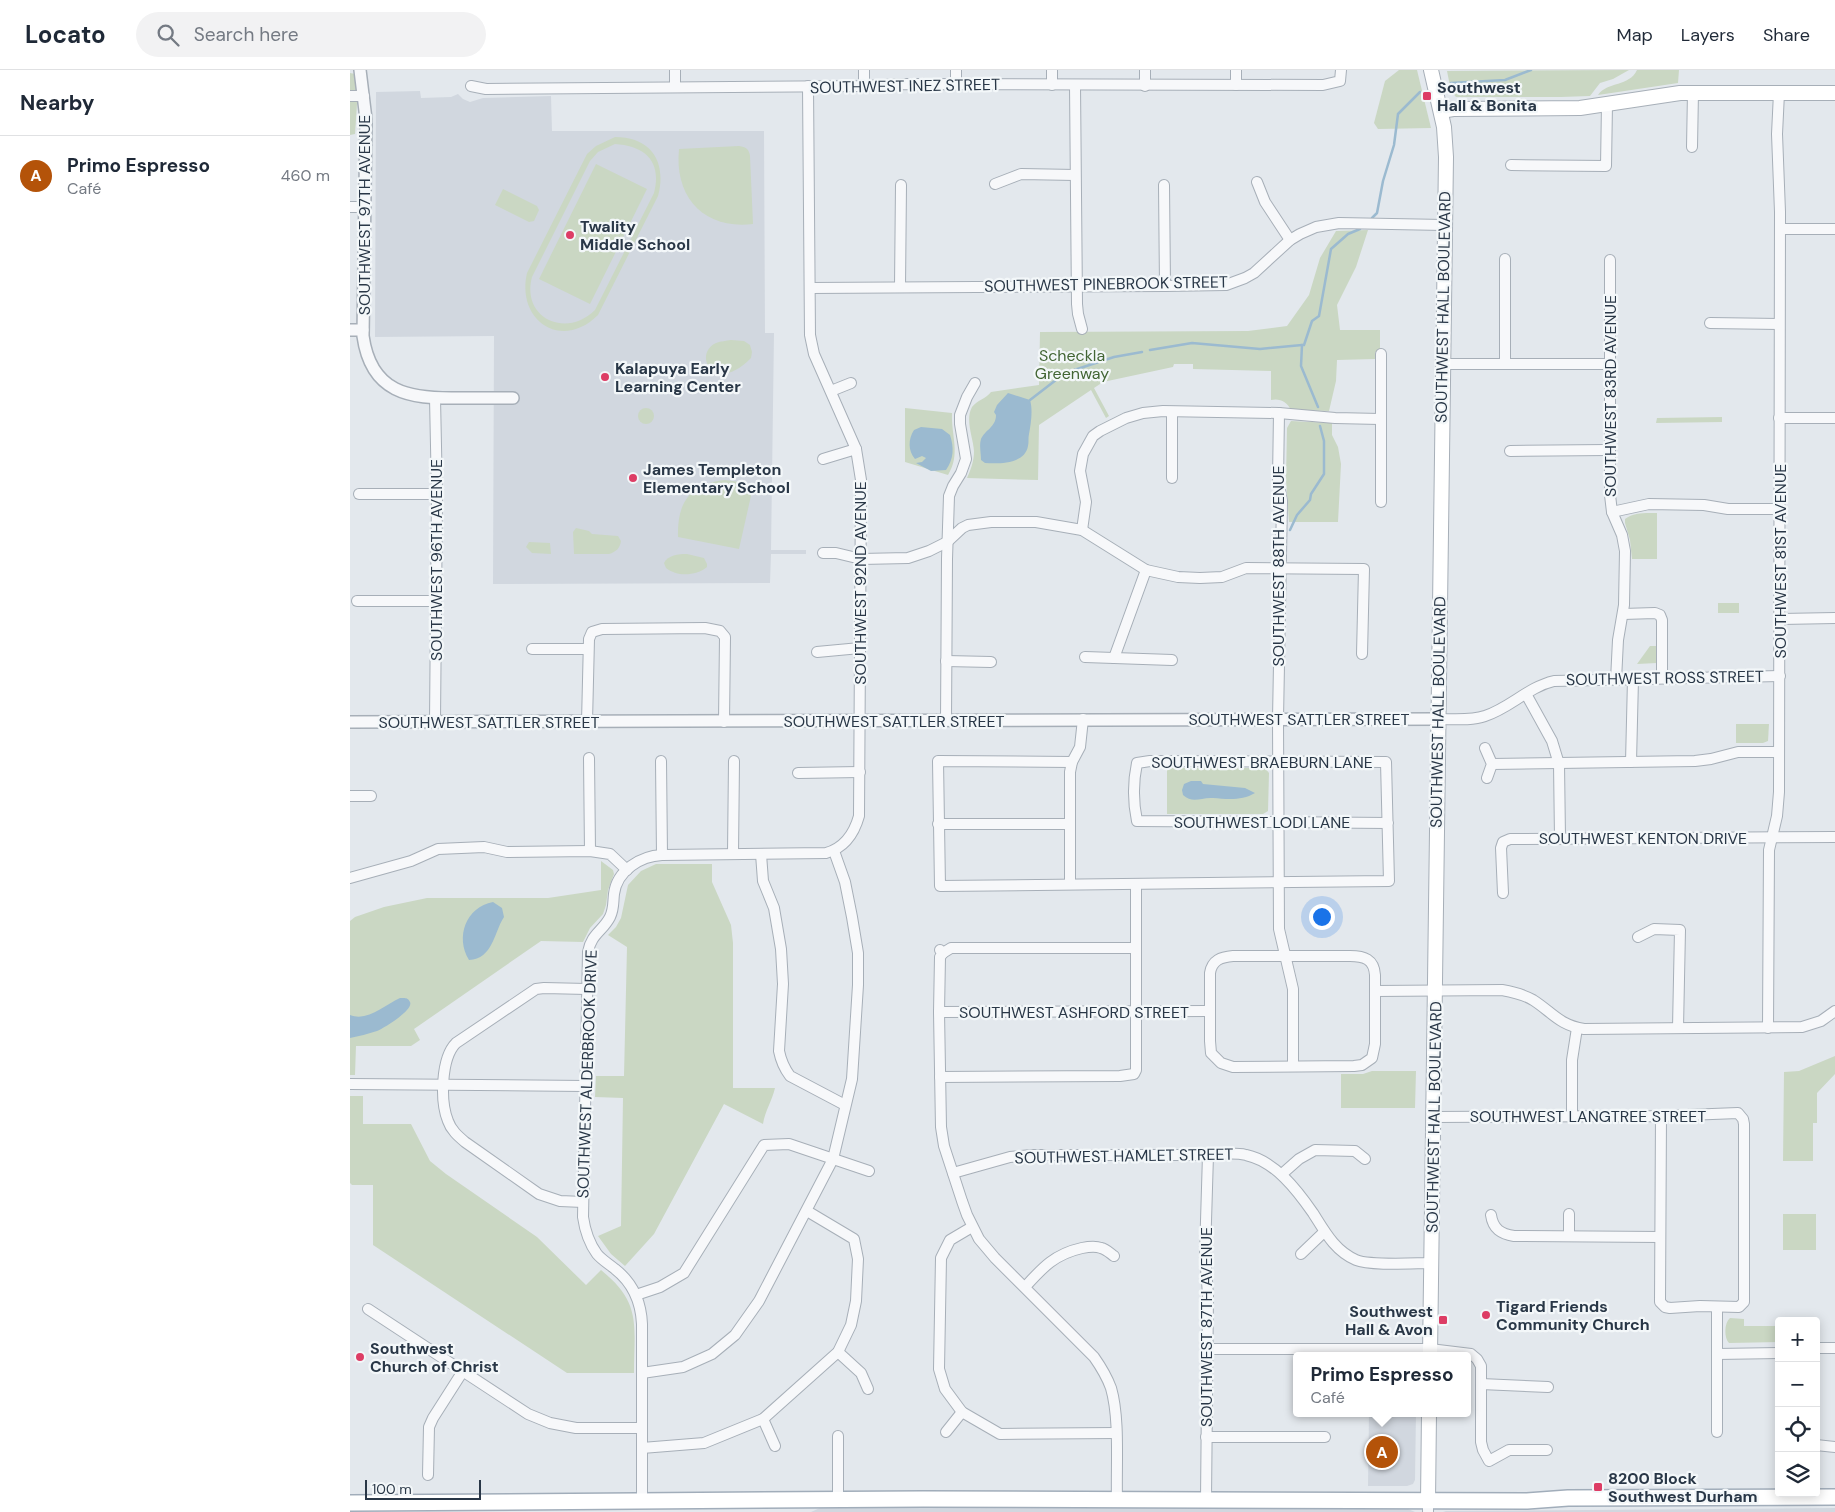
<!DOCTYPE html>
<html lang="en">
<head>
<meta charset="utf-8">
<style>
	:root { --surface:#fff; --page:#f2f2f3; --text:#1f2937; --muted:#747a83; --line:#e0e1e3; --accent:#b45309 }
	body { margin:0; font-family:"DM Sans",sans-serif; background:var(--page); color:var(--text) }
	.controls { position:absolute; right:15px; bottom:15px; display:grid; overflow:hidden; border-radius:5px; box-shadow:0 2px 12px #0003 }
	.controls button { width:45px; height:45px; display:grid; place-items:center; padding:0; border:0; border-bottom:1px solid var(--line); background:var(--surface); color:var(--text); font:25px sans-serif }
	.scale { position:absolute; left:15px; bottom:12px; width:116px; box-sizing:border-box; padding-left:5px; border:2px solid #293747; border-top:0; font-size:14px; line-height:18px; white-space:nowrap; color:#293747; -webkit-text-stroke:4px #f3f7f9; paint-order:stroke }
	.you { position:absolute; left:971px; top:846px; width:18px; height:18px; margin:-12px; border:4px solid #fff; border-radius:50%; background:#1a73e8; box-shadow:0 0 0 8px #1a73e833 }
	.badge { display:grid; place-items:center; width:32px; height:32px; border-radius:50%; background:var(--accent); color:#fff; font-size:16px; font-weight:700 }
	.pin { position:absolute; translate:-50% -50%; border:2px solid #fff; box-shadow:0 1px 5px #0006 }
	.popup { position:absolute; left:943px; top:1282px; width:178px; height:65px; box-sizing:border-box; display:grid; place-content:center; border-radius:5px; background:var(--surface); filter:drop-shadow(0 1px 4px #0005); font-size:16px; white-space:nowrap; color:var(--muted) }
	.popup b { font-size:19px; color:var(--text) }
	.popup::after { content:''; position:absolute; left:50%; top:100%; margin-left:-10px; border:10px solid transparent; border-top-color:var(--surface) }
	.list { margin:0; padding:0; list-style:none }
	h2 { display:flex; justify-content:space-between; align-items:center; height:65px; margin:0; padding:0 20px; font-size:21px }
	h2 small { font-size:16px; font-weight:400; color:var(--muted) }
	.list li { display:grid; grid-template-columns:32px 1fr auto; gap:15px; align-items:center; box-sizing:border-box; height:80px; padding:0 20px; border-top:1px solid var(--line) }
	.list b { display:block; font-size:19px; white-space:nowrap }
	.list p { margin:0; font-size:16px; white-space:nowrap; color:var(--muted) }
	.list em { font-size:16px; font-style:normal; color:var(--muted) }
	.icon { flex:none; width:28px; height:28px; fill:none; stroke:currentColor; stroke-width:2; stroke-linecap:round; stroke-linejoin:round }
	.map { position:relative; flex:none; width:1485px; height:1442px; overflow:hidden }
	header { display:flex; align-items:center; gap:30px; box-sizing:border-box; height:70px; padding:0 25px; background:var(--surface); border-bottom:1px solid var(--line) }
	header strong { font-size:24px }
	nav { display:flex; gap:28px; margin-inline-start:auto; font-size:18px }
	.search { width:350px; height:45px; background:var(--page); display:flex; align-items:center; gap:12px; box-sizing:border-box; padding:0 18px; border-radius:28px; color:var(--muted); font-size:19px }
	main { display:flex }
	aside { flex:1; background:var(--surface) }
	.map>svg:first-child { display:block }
	.built { fill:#d1d7df }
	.green { fill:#cad7c3; fill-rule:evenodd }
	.water { fill:#9bbad0 }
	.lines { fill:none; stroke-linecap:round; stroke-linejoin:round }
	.stream { stroke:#9bbad0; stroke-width:2.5 }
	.minor-casing { stroke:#a7afb8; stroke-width:12 }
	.tertiary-casing { stroke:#a7afb8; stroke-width:14 }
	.secondary-casing { stroke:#a7afb8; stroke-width:16 }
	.primary-casing { stroke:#a1adba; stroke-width:18 }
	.minor { stroke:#f7f8fa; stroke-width:10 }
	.tertiary { stroke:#f7f8fa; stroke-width:11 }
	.secondary { stroke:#fff; stroke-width:14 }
	.primary { stroke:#fff; stroke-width:15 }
	.poi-dot { fill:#dd3d65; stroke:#f3f7f9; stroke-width:2 }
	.labels { text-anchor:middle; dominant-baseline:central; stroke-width:4.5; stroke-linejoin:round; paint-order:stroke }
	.street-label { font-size:16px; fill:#293747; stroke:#f3f7f9 }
	.poi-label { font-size:16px; font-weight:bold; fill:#293747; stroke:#f3f7f9; text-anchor:start }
	.park-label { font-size:16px; fill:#426534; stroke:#f3f7f9 }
</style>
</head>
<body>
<header>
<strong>Locato</strong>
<div class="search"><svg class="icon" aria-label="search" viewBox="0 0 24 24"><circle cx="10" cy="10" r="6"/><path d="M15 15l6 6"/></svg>Search here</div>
<nav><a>Map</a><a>Layers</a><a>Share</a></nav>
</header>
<main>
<aside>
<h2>Nearby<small></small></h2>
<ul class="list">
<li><span class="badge">A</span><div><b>Primo Espresso</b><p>Café</p></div><em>460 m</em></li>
</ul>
</aside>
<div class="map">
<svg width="1485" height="1442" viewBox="0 0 1485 1442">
	<rect width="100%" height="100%" fill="#e3e8ed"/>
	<!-- built -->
	<g class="built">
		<path d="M70 21 71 28 101 27 108 24 113 29 120 32 133 28 201 26 202 61H414L415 263H424L421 480H456V484H421L420 513 143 514 144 266 25 267 26 22Z"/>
		<path d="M1019 1343H1066L1065 1410 1063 1414 1057 1416H1018Z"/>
		<path d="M472 1437H813L1056 1438 1065 1442H461Z"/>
		<path d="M1485 1438V1442H1093L1096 1441Z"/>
	</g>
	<!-- green -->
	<g class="green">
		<path d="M1049 0H1067L1081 58 1028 59 1024 53 1035 11Z"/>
		<path d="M1279 0 1263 9 1250 13 1240 26 1211 27H1106L1101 21 1097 1Z"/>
		<path d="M1287 0H1329L1328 13 1248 25C1258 11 1279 17 1287 0Z"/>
		<path d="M0 3 5 4 7 34 5 64 0 65Z"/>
		<path d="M265 67C302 67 317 93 308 126L248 245C212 281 166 251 177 203L237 84 246 76ZM265 74C296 76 312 92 304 123L245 240C216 269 171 248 182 207L240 91 248 82Z"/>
		<path d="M389 76C396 77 399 79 400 86L403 154C354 160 324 127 329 79Z"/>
		<path d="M246 94 297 119 240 234 189 209Z"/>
		<path d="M153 119 187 136 189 140 184 151 179 152 145 135Z"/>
		<path d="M1018 160 1006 197 987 235 990 260H1030V281L1025 282V289L987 290 986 311 979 341 941 340C937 332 930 328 921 330V301L843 299V294H824L823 297 753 312 744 318 759 346 756 348 741 320 689 355 688 410 617 408C621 399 624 391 624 381 623 367 615 350 622 337 627 330 636 329 641 322L689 315 690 262 898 261 937 256 959 225 970 188 986 161Z"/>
		<path d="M381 270 394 271 400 275 402 282 401 288C364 326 342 284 366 273 371 271 376 271 381 270Z"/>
		<path d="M555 338 602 343C601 366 611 384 598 405L555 392Z"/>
		<circle cx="296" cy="346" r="8"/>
		<path d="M1372 347V352L1306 353 1307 348Z"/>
		<path d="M941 351 982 353V365L988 377 991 394 988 452H939L936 410 937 358Z"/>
		<path d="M375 410 389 412 403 417 389 479 328 467C327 432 340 414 375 410Z"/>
		<path d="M1307 443V489H1282L1280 470 1275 453V449C1284 442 1296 443 1307 443Z"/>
		<path d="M226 458 239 461 242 464 268 466 271 471C270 478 266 482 259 484H224L223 462Z"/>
		<path d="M179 472 200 473 201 484 182 483 176 477Z"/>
		<path d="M337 484 354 488 357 494V497C346 506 327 507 316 498L314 493C318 485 328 484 337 484Z"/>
		<rect x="1368" y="533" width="21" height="10"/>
		<path d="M1300 576H1307V593L1287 594Z"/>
		<path d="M1386 654H1419L1418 671 1413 673H1386Z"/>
		<path d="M817 698H915L919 703 918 741 913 744H817Z"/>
		<path d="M251 791 263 800 264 804 258 820 256 835 253 844 240 858 233 872 191 871 64 959 70 970 61 976H6L5 1005H0V851L5 847 34 837 77 828H198L251 820Z"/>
		<path d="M306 794H362V812L381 855 383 873V1018H425C422 1031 415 1041 413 1054L374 1034 304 1164 275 1196 261 1184 248 1166 271 1156 273 1028 245 1027 246 1006H274L277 877 258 865 266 857 271 848 278 815 291 801Z"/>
		<path d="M1485 986V1004L1467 1023V1053H1463V1091H1433L1434 1002 1449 1001Z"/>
		<path d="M1022 1001H1066L1065 1038H991V1004H1013Z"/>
		<path d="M0 1026H13V1054H61L80 1091 96 1104 187 1167 236 1215 251 1200C292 1233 284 1255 284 1303H217L23 1175V1115H2L0 1113Z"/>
		<rect x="1433" y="1144" width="33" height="36"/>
		<path d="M1380 1248 1394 1249V1256H1429V1272L1379 1273C1374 1268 1374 1253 1380 1248Z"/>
	</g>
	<!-- water -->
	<g class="water">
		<path d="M658 323 680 330C683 340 681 353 679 364 678 368 679 372 678 376 675 394 649 394 635 393L631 390C631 383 629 375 631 369 635 360 646 357 646 345L644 342 647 335Z"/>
		<path d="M571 357 592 359 600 365C604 377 604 389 596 400L581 401 566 393 572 392 576 388 572 386 565 389C558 381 558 369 564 360Z"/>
		<path d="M841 711H851L853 714 895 718 905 723C892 731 877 729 863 728 851 727 843 734 833 725L832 720 834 714Z"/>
		<path d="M143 832 152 838 154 847C144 862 143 889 119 890 105 867 116 837 143 832Z"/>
		<path d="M50 928C54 928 58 927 60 932 64 940 34 958 27 961 18 964 9 966 0 968V945C18 952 34 935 50 928Z"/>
	</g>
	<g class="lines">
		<!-- stream -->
		<g class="stream">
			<path d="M1101 13 1155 10 1181 0"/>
			<path d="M1022 148 1027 143 1033 111 1044 75 1048 44 1070 22"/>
			<path d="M800 280 842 273 910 279 952 275"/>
			<path d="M680 330 715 303 764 287 792 282"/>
			<path d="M968 337 951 296 952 275H954L962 251 969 246 981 179 998 164 1010 159"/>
			<path d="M940 460 947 445 960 430 961 424 974 404V371L970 356"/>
		</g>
		<defs>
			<g id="minor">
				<path d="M325 0V17"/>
				<path d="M514 0V16"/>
				<path d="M606 0V14"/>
				<path d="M702 0V15"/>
				<path d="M886 0V15"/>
				<path d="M725 15 727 234 728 244 732 259"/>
				<path d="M121 16 136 19 514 16 554 14 973 15 990 11 991 0"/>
				<path d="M795 16V0"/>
				<path d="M0 26H14"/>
				<path d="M1342 77 1343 22"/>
				<path d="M1161 95 1256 96 1257 34"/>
				<path d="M907 112 915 132 940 170"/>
				<path d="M645 114 671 104 725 105"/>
				<path d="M814 115 815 216"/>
				<path d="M0 137H15"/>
				<path d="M1430 159H1485"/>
				<path d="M1155 189V294"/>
				<path d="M1260 190V425L1262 442 1272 465 1275 481 1274 535 1268 570 1266 610"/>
				<path d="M550 217 551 115"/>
				<path d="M460 218 815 216 876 215 895 208 904 203 940 170 950 164 966 157 989 153 1094 155"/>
				<path d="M1360 253 1429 254"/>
				<path d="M1092 294H1258"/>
				<path d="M481 321 501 313"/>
				<path d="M929 343 928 409 932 431 928 649 929 859 943 919V996"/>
				<path d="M1429 348H1485"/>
				<path d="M1160 381 1258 380"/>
				<path d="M473 389 506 379"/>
				<path d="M822 408V342"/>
				<path d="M9 424H87"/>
				<path d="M1031 432V284"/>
				<path d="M1262 442 1299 434 1354 435 1378 439H1430"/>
				<path d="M732 460 736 432 730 401 733 384 743 366 750 361 776 348 793 343 813 341 929 343 985 348 1030 349"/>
				<path d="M473 483H486L511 489 558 488 579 481 597 472 612 458 618 455 641 452H686L732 460 796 500 828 507 850 508 872 507 896 498 1014 499 1012 584"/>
				<path d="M7 531H86"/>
				<path d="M1273 544 1305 543 1310 545 1312 550V608"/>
				<path d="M1431 549 1485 548"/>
				<path d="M182 579H238"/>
				<path d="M467 582 510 578"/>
				<path d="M735 587 822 590"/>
				<path d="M764 588 796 500"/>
				<path d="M596 591 641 592"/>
				<path d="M1176 624 1202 671 1209 694 1210 768"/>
				<path d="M1088 649C1103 649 1121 651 1135 646 1160 638 1178 617 1204 611L1430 606"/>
				<path d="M596 650 597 489 599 426 603 416 611 403 616 389 610 354V345L617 327 625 313"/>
				<path d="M85 652 87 424 85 328"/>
				<path d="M237 652 239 569 242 562 252 559 355 558 370 561 375 567 374 652"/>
				<path d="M1135 678 1142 694 1137 708"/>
				<path d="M239 688 240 781"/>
				<path d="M311 691 312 785"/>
				<path d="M722 692 588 691 590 816 1039 811 1036 692 800 691 787 693C783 712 783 732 787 751L1038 753"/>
				<path d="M1281 692 1283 609"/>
				<path d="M1142 694 1345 691 1361 689 1388 682H1429"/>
				<path d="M448 703 510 702"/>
				<path d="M0 726H21"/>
				<path d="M588 754H719"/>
				<path d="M383 784 384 691"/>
				<path d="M411 784 413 811 424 838 431 879 433 914 429 981C431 991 434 998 440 1006L495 1035"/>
				<path d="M0 808 61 791 88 779 134 777 157 782 240 781 260 784 277 800"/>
				<path d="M720 814V702L722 692 730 677 733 649"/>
				<path d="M1153 823 1151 778 1153 772 1160 769 1485 767"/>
				<path d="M1288 867 1304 859 1330 860 1328 958"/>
				<path d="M590 880 593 883 590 887 589 942 591 1057 594 1076 612 1131 617 1145 629 1169 645 1188 744 1287C751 1297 757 1307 761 1318 770 1349 766 1396 767 1429"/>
				<path d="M593 883 601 878H786"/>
				<path d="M883 886H1000C1014 886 1024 889 1025 905V974L1022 988 1012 995 1004 996 883 997 871 993 861 983 860 971V903C862 890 871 887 883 886Z"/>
				<path d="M1025 921 1152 920C1163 922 1173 924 1183 930 1202 942 1209 955 1234 959L1452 957 1471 951 1485 941"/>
				<path d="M589 942 859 941"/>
				<path d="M1418 958 1419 780 1427 746 1429 722 1430 142 1427 64 1429 23"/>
				<path d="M590 1007 770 1006 784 1004 786 1000V814"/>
				<path d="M0 1014 235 1016"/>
				<path d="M1222 1046V990L1227 958"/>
				<path d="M1084 1047 1311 1046 1388 1043 1393 1049 1394 1054V1232L1389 1237 1350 1236 1320 1238 1315 1237 1310 1232 1311 1046"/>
				<path d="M603 1103 660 1087 681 1085H858C871 1084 883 1082 896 1085 925 1091 947 1120 963 1143 975 1162 985 1181 1006 1190 1020 1196 1065 1193 1082 1193"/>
				<path d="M932 1104 949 1089 965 1080 1005 1081 1015 1089"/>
				<path d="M233 1132 210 1131 189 1124 115 1072C108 1066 101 1060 98 1051 90 1031 91 988 106 973L186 919 194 918 237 919"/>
				<path d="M1141 1145C1143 1159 1151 1164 1164 1166L1310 1167"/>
				<path d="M622 1157 600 1170 591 1188 589 1299 595 1319 612 1342 650 1364 766 1363"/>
				<path d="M1219 1166V1144"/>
				<path d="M951 1184 974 1162"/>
				<path d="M675 1217C693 1197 705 1184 732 1178 737 1177 746 1176 751 1178 756 1179 761 1184 764 1186"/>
				<path d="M286 1225 310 1217 334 1203 414 1075 439 1074 519 1101"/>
				<path d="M1367 1237V1362"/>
				<path d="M18 1239 178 1344 200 1353 226 1358H292"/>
				<path d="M1466 1278H1485"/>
				<path d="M857 1279H1080L1121 1284 1127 1289 1131 1296V1372L1133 1380 1139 1391 1159 1380H1197"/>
				<path d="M488 1282 511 1303 518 1319"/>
				<path d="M1367 1284 1429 1283"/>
				<path d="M292 1303 333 1297 362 1284 385 1265 409 1231 483 1089 502 1009 508 915V883L502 847 495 812 484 781"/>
				<path d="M1131 1314 1198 1317"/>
				<path d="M413 1349 425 1376"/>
				<path d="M596 1362 612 1342"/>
				<path d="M488 1366V1430"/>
				<path d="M856 1367H975"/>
				<path d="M1466 1375 1485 1377"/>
				<path d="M292 1378 354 1373 413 1349 488 1282 501 1255 506 1231 508 1189 504 1169 457 1141"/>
				<path d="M78 1405 79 1357 83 1348 113 1301"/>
				<path d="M856 1429 858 1225 855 1184 858 1085"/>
				<path d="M292 1430V1254C291 1232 283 1213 265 1199 259 1194 252 1190 247 1184 239 1173 235 1161 233 1147L238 882C241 864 253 861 260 847 264 839 263 832 264 824 267 800 291 786 312 785L476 783C494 778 504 764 509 746L511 410 506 379 464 284 460 265 458 16"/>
				<path d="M1078 1431V1442"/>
			</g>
			<g id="tertiary">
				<path d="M10 0 16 49 13 266C21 323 59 329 108 328 126 328 145 328 163 328"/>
				<path d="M0 260H13"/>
				<path d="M0 652 1088 649"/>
			</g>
			<g id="secondary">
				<path d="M1091 41 1103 39 1230 38 1330 23H1485"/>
				<path d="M1080 1286 1096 87 1094 57 1081 0"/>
				<path d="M1078 1431 1079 1343"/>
			</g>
			<path id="primary" d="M0 1433 573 1429 1177 1431 1218 1428 1485 1427"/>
		</defs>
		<!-- minor casing -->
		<use href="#minor" class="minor-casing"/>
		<!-- tertiary casing -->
		<use href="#tertiary" class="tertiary-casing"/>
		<!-- secondary casing -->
		<use href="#secondary" class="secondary-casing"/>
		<!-- primary casing -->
		<use href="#primary" class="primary-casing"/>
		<!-- minor -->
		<use href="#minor" class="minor"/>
		<!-- tertiary -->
		<use href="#tertiary" class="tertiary"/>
		<!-- secondary -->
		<use href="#secondary" class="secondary"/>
		<!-- primary -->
		<use href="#primary" class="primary"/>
	</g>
	<!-- markers -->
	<g class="poi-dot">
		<rect x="1072" y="21" width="10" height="10" rx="2.5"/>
		<circle cx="220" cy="165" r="5"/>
		<circle cx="255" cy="307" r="5"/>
		<circle cx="283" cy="408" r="5"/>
		<circle cx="1136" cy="1245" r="5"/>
		<rect x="1088" y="1245" width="10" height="10" rx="2.5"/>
		<circle cx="10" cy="1287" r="5"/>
		<rect x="1243" y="1412" width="10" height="10" rx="2.5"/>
	</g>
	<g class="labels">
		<!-- street labels -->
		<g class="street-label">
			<text transform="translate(555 16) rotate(-1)">SOUTHWEST INEZ STREET</text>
			<text transform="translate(14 145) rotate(-90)">SOUTHWEST 97TH AVENUE</text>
			<text transform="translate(756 214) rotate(-1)">SOUTHWEST PINEBROOK STREET</text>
			<text transform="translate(1093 237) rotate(-89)">SOUTHWEST HALL BOULEVARD</text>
			<text transform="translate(1260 326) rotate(-90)">SOUTHWEST 83RD AVENUE</text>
			<text transform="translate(86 490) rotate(-90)">SOUTHWEST 96TH AVENUE</text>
			<text transform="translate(1430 491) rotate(-90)">SOUTHWEST 81ST AVENUE</text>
			<text transform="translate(928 496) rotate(-90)">SOUTHWEST 88TH AVENUE</text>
			<text transform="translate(510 513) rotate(-90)">SOUTHWEST 92ND AVENUE</text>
			<text transform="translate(1315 608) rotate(-1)">SOUTHWEST ROSS STREET</text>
			<text transform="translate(1088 642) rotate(-89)">SOUTHWEST HALL BOULEVARD</text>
			<text x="949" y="649">SOUTHWEST SATTLER STREET</text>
			<text x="544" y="651">SOUTHWEST SATTLER STREET</text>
			<text x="139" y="652">SOUTHWEST SATTLER STREET</text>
			<text x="912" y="692">SOUTHWEST BRAEBURN LANE</text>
			<text x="912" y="752">SOUTHWEST LODI LANE</text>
			<text x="1293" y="768">SOUTHWEST KENTON DRIVE</text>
			<text x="724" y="942">SOUTHWEST ASHFORD STREET</text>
			<text transform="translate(237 1004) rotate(-88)">SOUTHWEST ALDERBROOK DRIVE</text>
			<text x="1238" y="1046">SOUTHWEST LANGTREE STREET</text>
			<text transform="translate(1084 1047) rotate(-89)">SOUTHWEST HALL BOULEVARD</text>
			<text transform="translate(774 1086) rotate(-1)">SOUTHWEST HAMLET STREET</text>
			<text transform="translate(856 1257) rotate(-90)">SOUTHWEST 87TH AVENUE</text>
		</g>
		<!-- poi labels -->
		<g class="poi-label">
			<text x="1087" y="17">Southwest<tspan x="1087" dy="18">Hall &amp; Bonita</tspan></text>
			<text x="230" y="156">Twality<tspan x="230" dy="18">Middle School</tspan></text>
			<text x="265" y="298">Kalapuya Early<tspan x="265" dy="18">Learning Center</tspan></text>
			<text x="293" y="399">James Templeton<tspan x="293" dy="18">Elementary School</tspan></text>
			<text x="1146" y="1236">Tigard Friends<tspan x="1146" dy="18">Community Church</tspan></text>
			<text x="1083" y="1241" text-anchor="end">Southwest<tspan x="1083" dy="18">Hall &amp; Avon</tspan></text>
			<text x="20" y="1278">Southwest<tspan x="20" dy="18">Church of Christ</tspan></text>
			<text x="1258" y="1408">8200 Block<tspan x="1258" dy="18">Southwest Durham</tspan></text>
		</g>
		<!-- park labels -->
		<g class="park-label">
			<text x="722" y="285">Scheckla<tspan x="722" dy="18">Greenway</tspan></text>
		</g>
	</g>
</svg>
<div class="controls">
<button>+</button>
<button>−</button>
<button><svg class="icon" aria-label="locate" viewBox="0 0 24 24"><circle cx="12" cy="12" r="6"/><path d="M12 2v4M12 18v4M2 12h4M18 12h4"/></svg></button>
<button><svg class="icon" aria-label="layers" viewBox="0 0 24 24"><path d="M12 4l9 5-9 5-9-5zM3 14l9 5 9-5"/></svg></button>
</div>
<div class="scale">100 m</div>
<div class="you"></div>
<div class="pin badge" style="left:1032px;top:1382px">A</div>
<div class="popup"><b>Primo Espresso</b>Café</div>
</div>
</main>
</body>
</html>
